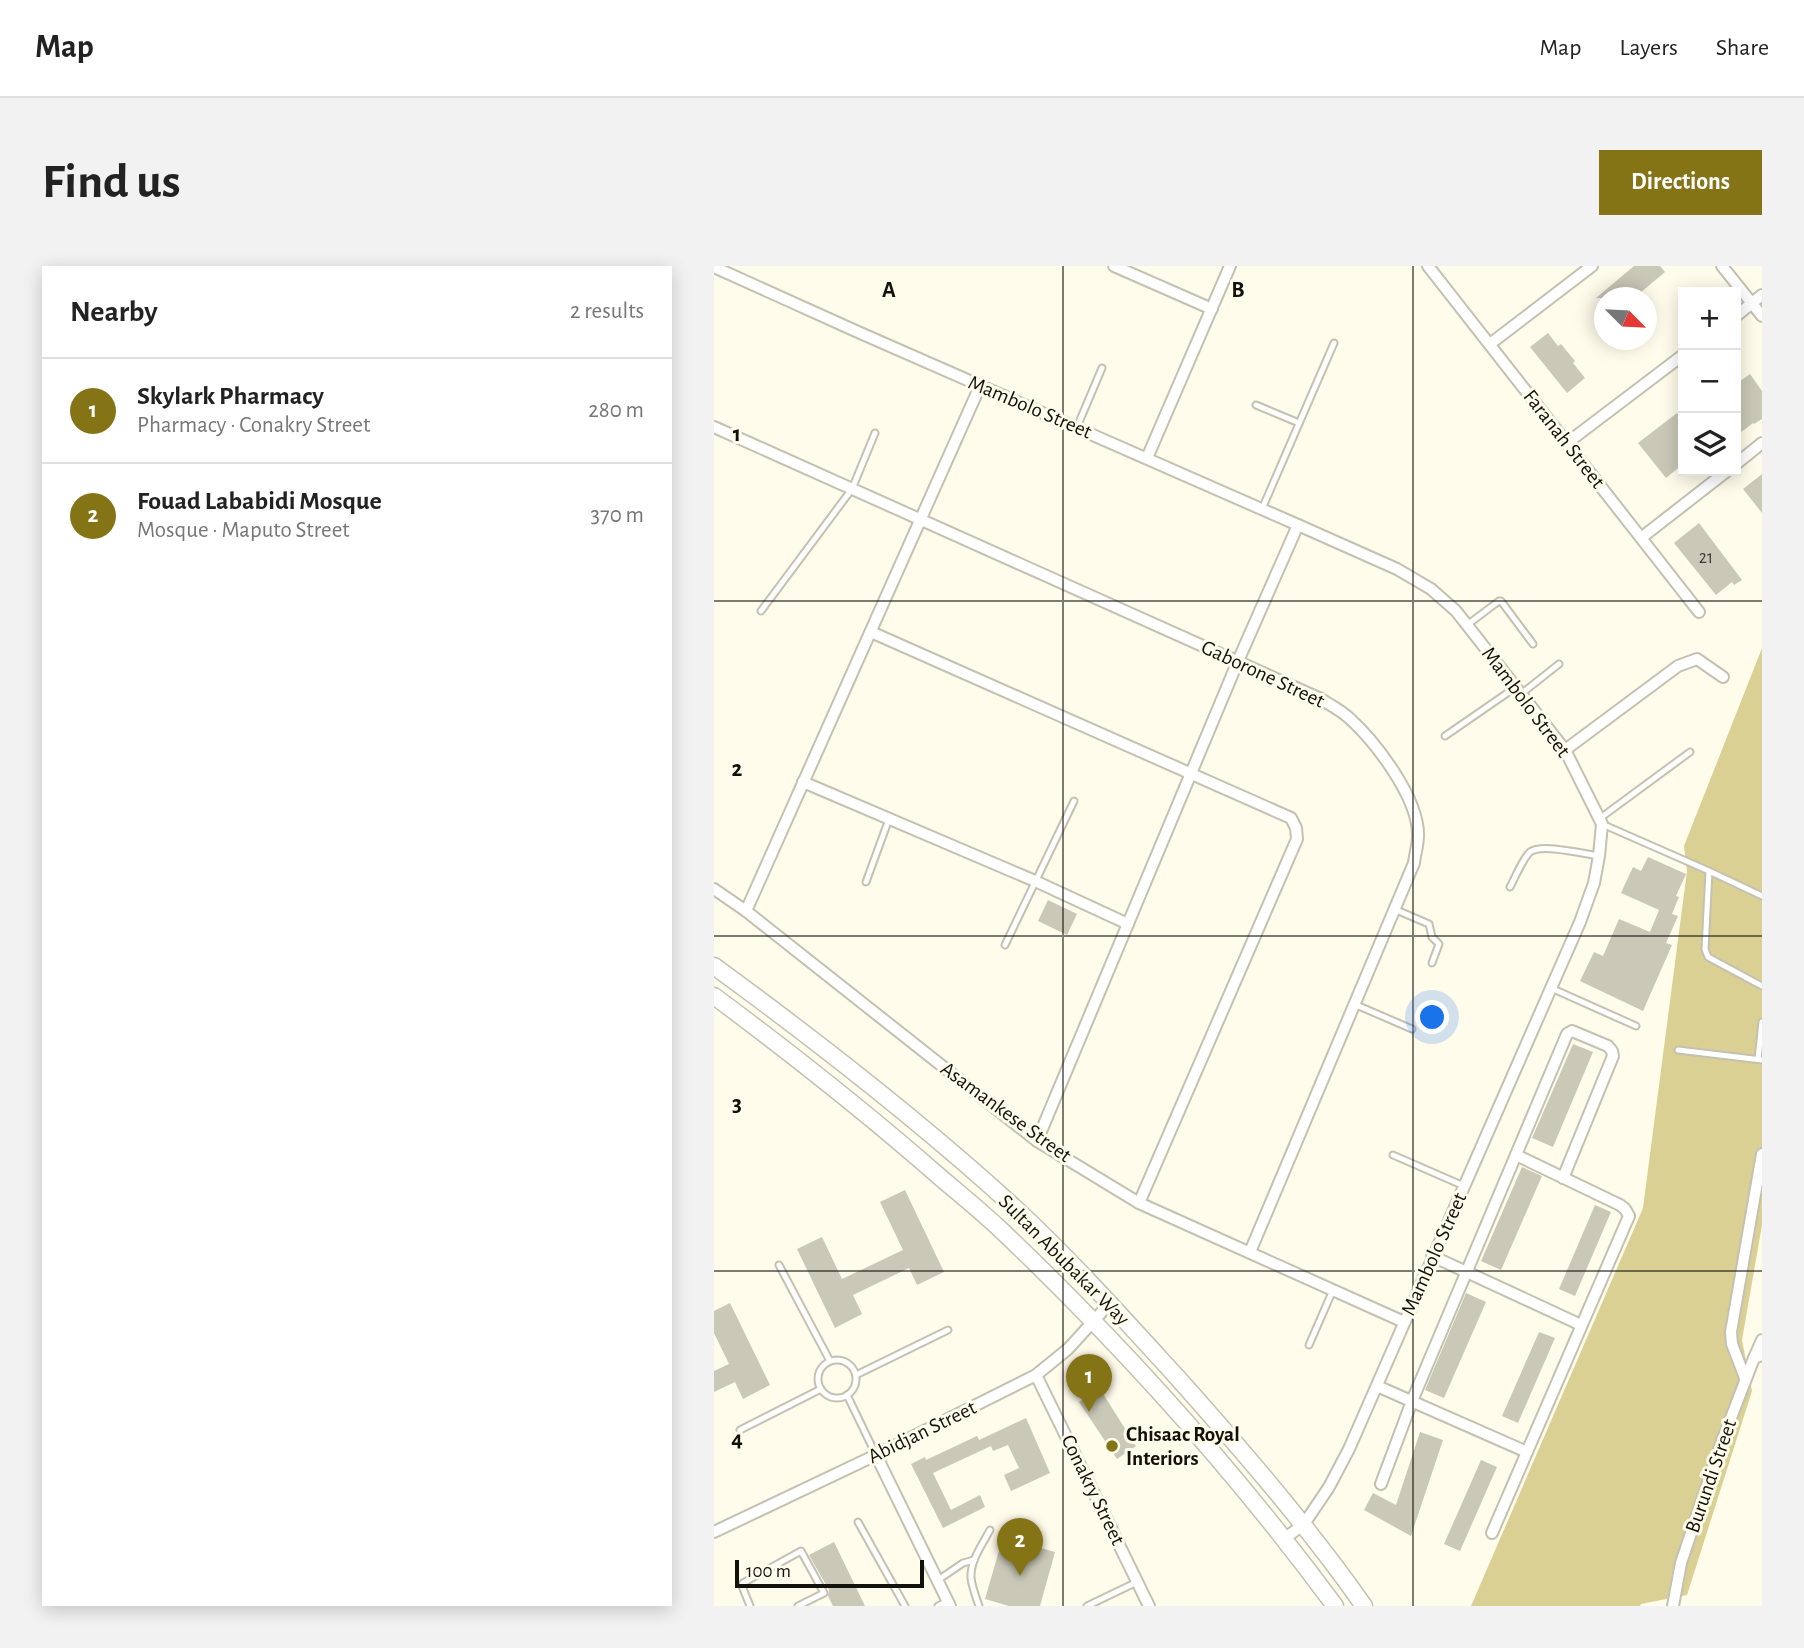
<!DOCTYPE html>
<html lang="en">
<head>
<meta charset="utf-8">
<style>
	:root { --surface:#fff; --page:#f2f2f2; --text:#222; --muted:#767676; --line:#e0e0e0; --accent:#847416 }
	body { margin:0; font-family:"Alegreya Sans",sans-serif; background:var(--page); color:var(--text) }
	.controls { position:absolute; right:21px; top:21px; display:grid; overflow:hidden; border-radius:0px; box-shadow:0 4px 18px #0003 }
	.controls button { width:63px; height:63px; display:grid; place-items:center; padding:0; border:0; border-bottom:2px solid var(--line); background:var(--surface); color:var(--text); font:35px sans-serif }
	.compass { position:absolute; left:880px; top:21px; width:63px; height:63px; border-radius:50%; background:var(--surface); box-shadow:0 4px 18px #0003; rotate:114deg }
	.scale { position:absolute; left:21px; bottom:18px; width:189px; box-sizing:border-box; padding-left:7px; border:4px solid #12110b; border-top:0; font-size:19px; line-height:24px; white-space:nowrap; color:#12110b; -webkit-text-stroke:5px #fffceb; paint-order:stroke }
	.you { position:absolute; left:719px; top:752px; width:24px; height:24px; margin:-18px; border:5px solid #fff; border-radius:50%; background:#1a73e8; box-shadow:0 0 0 10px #1a73e833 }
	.badge { display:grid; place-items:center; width:46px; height:46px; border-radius:50%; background:var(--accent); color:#fff; font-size:23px; font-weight:700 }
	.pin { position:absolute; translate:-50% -58px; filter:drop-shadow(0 2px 4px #0008) }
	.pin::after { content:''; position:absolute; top:37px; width:24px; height:21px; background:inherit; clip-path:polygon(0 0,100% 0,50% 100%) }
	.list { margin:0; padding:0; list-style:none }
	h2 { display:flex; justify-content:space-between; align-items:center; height:91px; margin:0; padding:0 28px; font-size:30px }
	h2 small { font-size:23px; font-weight:400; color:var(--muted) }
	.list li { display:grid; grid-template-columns:46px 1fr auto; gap:21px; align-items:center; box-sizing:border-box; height:105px; padding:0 28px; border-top:2px solid var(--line) }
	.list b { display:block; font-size:26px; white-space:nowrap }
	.list p { margin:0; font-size:23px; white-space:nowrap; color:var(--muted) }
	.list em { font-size:23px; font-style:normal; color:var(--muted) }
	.icon { flex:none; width:38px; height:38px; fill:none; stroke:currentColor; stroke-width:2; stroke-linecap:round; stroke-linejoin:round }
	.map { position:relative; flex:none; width:1048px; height:1340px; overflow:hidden; border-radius:0px }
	header { display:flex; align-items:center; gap:42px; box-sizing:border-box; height:98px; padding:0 35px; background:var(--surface); border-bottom:2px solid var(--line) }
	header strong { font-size:33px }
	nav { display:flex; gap:38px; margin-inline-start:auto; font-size:24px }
	.intro { display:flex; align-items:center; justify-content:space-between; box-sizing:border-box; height:168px; padding:0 42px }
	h1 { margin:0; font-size:49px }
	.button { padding:18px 32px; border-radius:0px; background:var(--accent); color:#fff; font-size:24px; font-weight:700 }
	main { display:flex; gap:42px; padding:0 42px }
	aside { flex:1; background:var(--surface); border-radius:0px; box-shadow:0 4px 18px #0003 }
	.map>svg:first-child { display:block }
	.green { fill:#dbd094 }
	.building { fill:#cac8b7 }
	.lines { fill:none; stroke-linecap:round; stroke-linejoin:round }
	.lane-casing { stroke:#c4c1b0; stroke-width:9 }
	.street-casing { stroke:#c4c1b0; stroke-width:14 }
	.secondary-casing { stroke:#c4c1b0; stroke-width:19 }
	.lane { stroke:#fff; stroke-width:5 }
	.street { stroke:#fff; stroke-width:10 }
	.secondary { stroke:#fff; stroke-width:16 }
	.grid { fill:none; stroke:#12110b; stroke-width:2; stroke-opacity:0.55 }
	.poi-dot { fill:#847416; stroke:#fffceb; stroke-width:2.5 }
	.labels { text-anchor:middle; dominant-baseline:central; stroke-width:6; stroke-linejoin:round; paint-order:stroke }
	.number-label { font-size:18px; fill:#403f36 }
	.street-label { font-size:21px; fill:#12110b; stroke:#fffceb }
	.poi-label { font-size:21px; font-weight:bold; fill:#12110b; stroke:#fffceb; text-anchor:start }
	.grid-label { font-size:23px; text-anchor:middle; font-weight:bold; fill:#12110b; stroke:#fffceb; stroke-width:6; stroke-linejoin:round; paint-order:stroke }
</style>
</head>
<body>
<header>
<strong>Map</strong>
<nav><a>Map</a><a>Layers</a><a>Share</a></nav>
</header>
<div class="intro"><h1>Find us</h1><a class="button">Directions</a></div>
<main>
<aside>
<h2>Nearby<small>2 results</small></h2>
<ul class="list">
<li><span class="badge">1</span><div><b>Skylark Pharmacy</b><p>Pharmacy · Conakry Street</p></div><em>280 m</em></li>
<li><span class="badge">2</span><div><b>Fouad Lababidi Mosque</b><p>Mosque · Maputo Street</p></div><em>370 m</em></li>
</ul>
</aside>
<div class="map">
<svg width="1048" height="1340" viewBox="0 0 1048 1340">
	<rect width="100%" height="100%" fill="#fffceb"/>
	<!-- green -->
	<path class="green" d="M1048 382V959L1028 1074 1038 1125 973 1329 927 1338 926 1340H757L929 942 973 605 970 580Z"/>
	<!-- building -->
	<g class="building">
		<path d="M920 0H946L951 6 920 32H882Z"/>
		<path d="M834 67 844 80 847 78 861 95 859 97 871 112 853 127 816 81Z"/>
		<path d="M1036 108 1048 125V153L1040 158 1039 157 1022 170V118Z"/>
		<path d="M963 147 969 155V189L964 193 968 199 952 212 924 177Z"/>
		<path d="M1048 208V247L1029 223Z"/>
		<path d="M985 257 1028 314 1020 319 1018 316 1002 329 960 277Z"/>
		<path d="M934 591 972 608 962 630 965 631 958 648 964 650 952 677 958 679 929 745 866 715 880 686 889 690 905 653 936 666 945 644 907 627 919 601 927 605Z"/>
		<path d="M334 634 363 648 353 669 324 655Z"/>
		<path d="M859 778 879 786 839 881 818 872Z"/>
		<path d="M808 901 828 910 787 1004 767 995Z"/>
		<path d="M191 924 230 1006 203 1019 195 1002 139 1029 148 1048 121 1062 83 983 108 971 128 1013 189 984 166 936Z"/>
		<path d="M881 939 897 946 861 1030 845 1023Z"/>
		<path d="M752 1027 772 1036 730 1132 711 1124Z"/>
		<path d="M16 1037 56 1119 29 1133 21 1116 0 1126V1105L15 1098 0 1067V1045Z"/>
		<path d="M825 1066 841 1072 804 1157 788 1150Z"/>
		<path d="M386 1123 422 1180 403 1193 365 1136Z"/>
		<path d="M312 1152 336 1207 297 1225 290 1209 305 1202 294 1179 279 1185 277 1180 219 1207 237 1244 266 1229 271 1241 229 1262 197 1198 211 1191 212 1194 263 1170 265 1174Z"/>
		<path d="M706 1166 729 1174 697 1270 650 1244 659 1227 682 1239Z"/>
		<path d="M767 1194 783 1201 746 1285 730 1278Z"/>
		<path d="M289 1271 341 1286 326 1340H295L271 1333Z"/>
		<path d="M120 1276 151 1340H119L114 1330 115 1324 95 1289Z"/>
	</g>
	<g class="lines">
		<defs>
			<g id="lane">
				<path d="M542 139 585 157"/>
				<path d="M363 161 388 102"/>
				<path d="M548 243 620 77"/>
				<path d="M47 345 138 223 161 167"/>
				<path d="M753 359 785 335H787L819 378"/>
				<path d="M807 428 845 398"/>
				<path d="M731 470 802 421"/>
				<path d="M885 553 976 486"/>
				<path d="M888 558 995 605 1048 630"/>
				<path d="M995 605 991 683 994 691 1048 720"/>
				<path d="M152 616 175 553"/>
				<path d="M796 621C801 612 809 592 816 586 828 577 870 588 885 590"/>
				<path d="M680 643 715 658 718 671 725 678 718 697"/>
				<path d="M291 679 360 535"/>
				<path d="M837 722 922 760"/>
				<path d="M640 738 698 763"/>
				<path d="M964 784 1048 794"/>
				<path d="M1044 793 1048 756"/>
				<path d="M679 889 750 920"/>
				<path d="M65 999 116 1095"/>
				<path d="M595 1079 619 1024"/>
				<circle cx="123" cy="1113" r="19"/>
				<path d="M142 1109 234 1064"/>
				<path d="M133 1129 162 1189"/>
				<path d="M26 1164 107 1123"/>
				<path d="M144 1256 191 1340"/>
				<path d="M224 1314 249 1297 260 1294"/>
				<path d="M36 1340 28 1320 29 1317 87 1285 110 1327 84 1340"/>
				<path d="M224 1340 234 1335"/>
				<path d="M265 1340C262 1331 258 1321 257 1312 256 1295 268 1279 276 1264"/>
				<path d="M373 1340 423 1316"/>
			</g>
			<g id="street">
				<path d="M400 0 498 43"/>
				<path d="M714 0 985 346"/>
				<path d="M1008 0 1048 50"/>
				<path d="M0 1 144 66 584 259 683 303 717 323 742 345 851 484 888 558 885 590 880 617 866 656 635 1183 615 1221 590 1258 570 1273"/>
				<path d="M1022 50 1048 29"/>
				<path d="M776 78 878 0"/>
				<path d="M0 161 607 433C616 439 626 444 634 451 661 475 705 532 704 570 704 579 701 588 700 597L536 986"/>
				<path d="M853 177 969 89"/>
				<path d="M433 192 516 0"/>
				<path d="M1022 198 1048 177"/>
				<path d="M927 272 1013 205"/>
				<path d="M157 366 577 552 582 562 583 573 425 937"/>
				<path d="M851 484 964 400 983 393 1009 411"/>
				<path d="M89 516 321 615 414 658"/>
				<path d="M0 623 32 645 323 875 425 937 690 1056"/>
				<path d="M32 645 266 120"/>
				<path d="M323 875 524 395 584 259"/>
				<path d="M718 990 867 1059"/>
				<path d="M1040 1092 1048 1074"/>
				<path d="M322 1109 435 1340"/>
				<path d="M1031 1112 1018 1078 1017 1066 1048 888"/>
				<path d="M663 1120 813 1186"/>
				<path d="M162 1189 236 1340"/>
				<path d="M667 1218 698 1135 853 768 858 765 894 780 898 785 899 790 849 912"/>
				<path d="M0 1266 162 1189 322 1109 354 1083 396 1037"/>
				<path d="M778 1267 915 950 911 943 906 939 802 889"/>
				<path d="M959 1340 967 1297 1007 1178 1040 1092 1048 1089"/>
			</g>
			<g id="secondary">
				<path d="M0 700C104 776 206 855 301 942 358 995 410 1053 462 1110 528 1184 593 1259 650 1340"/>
				<path d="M0 730C78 788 154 848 227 912 247 929 268 946 287 964 408 1079 522 1206 621 1340"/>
			</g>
		</defs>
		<!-- lane casing -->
		<use href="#lane" class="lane-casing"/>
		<!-- street casing -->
		<use href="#street" class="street-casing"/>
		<!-- secondary casing -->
		<use href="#secondary" class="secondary-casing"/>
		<!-- lane -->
		<use href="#lane" class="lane"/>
		<!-- street -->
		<use href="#street" class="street"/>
		<!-- secondary -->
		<use href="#secondary" class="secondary"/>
	</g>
	<!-- grid -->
	<path class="grid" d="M349 0V1340M699 0V1340M0 335H1048M0 670H1048M0 1005H1048"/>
	<!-- markers -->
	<circle class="poi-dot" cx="398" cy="1180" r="7"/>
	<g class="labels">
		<!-- number labels -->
		<g class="number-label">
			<text x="992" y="292">21</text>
		</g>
		<!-- street labels -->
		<g class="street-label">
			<text transform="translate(316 141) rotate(23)">Mambolo Street</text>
			<text transform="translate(850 173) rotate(52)">Faranah Street</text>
			<text transform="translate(549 408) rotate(25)">Gaborone Street</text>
			<text transform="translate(812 436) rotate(53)">Mambolo Street</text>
			<text transform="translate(292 846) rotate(36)">Asamankese Street</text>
			<text transform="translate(720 988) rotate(-66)">Mambolo Street</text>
			<text transform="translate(350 994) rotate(45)">Sultan Abubakar Way</text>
			<text transform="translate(208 1166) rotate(-26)">Abidjan Street</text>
			<text transform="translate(997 1210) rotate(-71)">Burundi Street</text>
			<text transform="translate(379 1224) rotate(64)">Conakry Street</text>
		</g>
		<!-- poi labels -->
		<g class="poi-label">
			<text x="412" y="1168">Chisaac Royal<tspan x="412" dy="24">Interiors</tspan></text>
		</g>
	</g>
	<g class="grid-label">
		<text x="175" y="31">A</text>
		<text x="524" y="31">B</text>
		<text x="23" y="175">1</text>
		<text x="23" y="510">2</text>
		<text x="23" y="845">3</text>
		<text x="23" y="1180">4</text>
	</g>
</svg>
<div class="controls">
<button>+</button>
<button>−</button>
<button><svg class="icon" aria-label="layers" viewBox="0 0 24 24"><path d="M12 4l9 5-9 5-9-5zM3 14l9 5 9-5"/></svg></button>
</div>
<svg class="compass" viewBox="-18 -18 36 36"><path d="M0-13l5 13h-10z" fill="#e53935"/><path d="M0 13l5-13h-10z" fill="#767676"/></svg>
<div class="scale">100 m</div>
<div class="you"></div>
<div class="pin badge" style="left:375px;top:1146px">1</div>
<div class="pin badge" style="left:306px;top:1310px">2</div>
</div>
</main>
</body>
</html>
